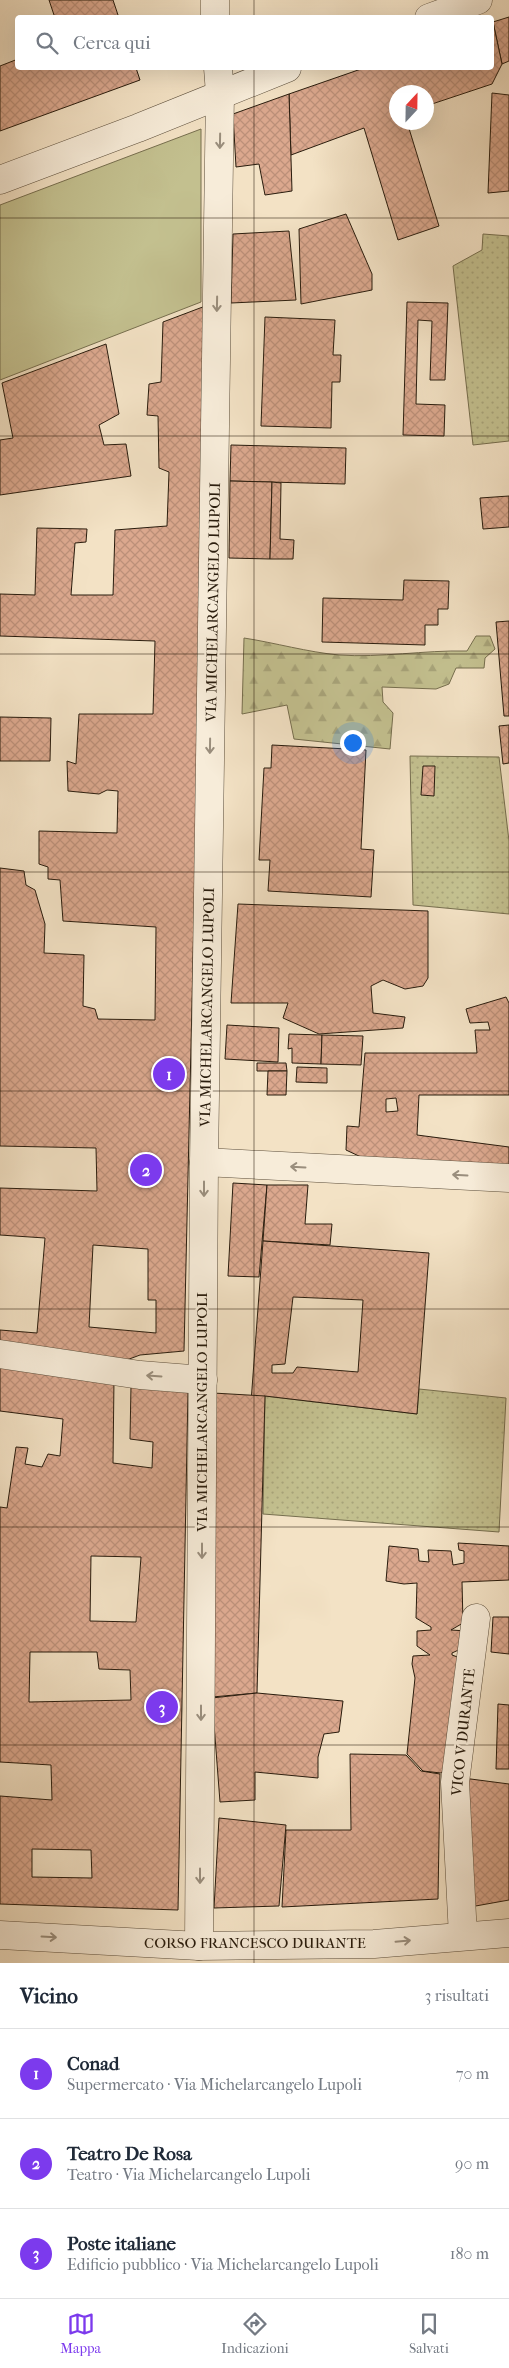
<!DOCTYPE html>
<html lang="it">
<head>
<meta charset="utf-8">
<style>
	:root { --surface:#fff; --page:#f6f6f7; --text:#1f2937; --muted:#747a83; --line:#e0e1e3; --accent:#7c3aed }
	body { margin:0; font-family:"IM FELL French Canon",serif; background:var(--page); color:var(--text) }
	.compass { position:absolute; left:389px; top:85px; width:45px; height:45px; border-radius:50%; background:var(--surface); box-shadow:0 5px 20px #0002; rotate:22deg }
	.you { position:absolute; left:352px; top:742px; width:18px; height:18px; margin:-12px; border:4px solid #fff; border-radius:50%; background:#1a73e8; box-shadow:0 0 0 8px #1a73e833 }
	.badge { display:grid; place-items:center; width:32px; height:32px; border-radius:50%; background:var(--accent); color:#fff; font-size:16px; font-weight:700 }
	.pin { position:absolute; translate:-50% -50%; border:2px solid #fff; box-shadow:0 1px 5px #0006 }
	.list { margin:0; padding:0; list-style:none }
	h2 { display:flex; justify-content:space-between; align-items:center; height:65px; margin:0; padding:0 20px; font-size:21px }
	h2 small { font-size:16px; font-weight:400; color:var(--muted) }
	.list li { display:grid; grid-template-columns:32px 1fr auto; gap:15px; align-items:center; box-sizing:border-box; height:90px; padding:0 20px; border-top:1px solid var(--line) }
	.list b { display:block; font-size:19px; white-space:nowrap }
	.list p { margin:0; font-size:16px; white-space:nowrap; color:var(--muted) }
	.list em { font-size:16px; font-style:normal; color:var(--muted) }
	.icon { flex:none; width:28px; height:28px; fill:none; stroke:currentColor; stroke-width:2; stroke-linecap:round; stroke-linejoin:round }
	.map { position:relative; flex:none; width:509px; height:1963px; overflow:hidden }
	.search { position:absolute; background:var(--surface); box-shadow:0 5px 20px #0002; left:15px; right:15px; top:15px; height:55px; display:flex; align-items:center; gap:12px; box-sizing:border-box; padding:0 18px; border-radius:5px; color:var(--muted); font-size:19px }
	.sheet { height:335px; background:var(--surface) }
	nav { display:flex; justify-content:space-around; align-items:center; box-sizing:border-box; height:70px; border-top:1px solid var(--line); background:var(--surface); font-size:14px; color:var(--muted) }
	nav a { display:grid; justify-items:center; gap:2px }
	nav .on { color:var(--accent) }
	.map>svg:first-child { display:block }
	.grass { fill:url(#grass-dots); stroke:#766e4e }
	.forest { fill:url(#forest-firs); stroke:#766e4e }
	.park { fill:#c3c08f; stroke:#766e4e }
	.building { fill:url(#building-cross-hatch); stroke:#291c0d; fill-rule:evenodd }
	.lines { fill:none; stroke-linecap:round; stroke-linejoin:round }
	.minor-casing { stroke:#5c4e3b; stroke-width:29 }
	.minor { stroke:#f7ecd9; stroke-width:28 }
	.oneway { stroke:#9a8e7d }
	.grid { fill:none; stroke:#291c0d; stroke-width:1; stroke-opacity:0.55 }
	.labels { text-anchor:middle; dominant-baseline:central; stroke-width:4.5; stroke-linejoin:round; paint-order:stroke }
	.street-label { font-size:15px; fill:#291c0d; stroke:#f7ecd9 }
</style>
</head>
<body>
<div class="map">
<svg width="509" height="1963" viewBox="0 0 509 1963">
	<defs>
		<pattern id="grass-dots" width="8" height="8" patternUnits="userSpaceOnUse" patternTransform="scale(1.25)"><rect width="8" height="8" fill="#c3c08f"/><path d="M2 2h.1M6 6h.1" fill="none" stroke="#a8a47a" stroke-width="1.8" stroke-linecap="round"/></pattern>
		<pattern id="forest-firs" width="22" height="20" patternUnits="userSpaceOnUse" patternTransform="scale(1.25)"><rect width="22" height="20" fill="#c3c08f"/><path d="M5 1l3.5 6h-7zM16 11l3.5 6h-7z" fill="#a8a47a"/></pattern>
		<pattern id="building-cross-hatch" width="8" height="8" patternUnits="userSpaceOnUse" patternTransform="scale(1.25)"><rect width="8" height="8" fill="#dba88e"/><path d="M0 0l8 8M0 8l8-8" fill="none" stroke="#bc9079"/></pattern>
	</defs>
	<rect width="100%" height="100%" fill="#f3e2c5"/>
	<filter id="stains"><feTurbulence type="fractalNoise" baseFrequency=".004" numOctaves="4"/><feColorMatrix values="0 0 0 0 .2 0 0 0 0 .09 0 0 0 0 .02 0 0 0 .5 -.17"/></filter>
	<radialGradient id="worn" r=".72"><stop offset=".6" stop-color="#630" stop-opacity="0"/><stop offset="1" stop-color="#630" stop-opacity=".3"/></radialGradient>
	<!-- grass -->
	<g class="grass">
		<path d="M483 234 509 236V441L473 445 453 266 482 250Z"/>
		<path d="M410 756 499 757 509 841V914L413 905Z"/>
		<path d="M419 1389 506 1398 499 1532 263 1514 265 1396 417 1414Z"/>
	</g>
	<!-- forest -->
	<path class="forest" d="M476 636H490L495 649 485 658 484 668H456L449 684 436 689 382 687 383 702 393 713 390 749 294 739 287 705 242 714 244 638C276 643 307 652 339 655 381 658 424 650 467 651Z"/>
	<!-- park -->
	<path class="park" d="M201 129V302L0 380V205Z"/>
	<!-- building -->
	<g class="building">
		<path d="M49 0H113L119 18H55Z"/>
		<path d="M509 17V61L502 64 493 22Z"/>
		<path d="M493 22 502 64 492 84 426 106V92H396V122H407L439 226 398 240 364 128 291 155 289 94 364 68H492Z"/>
		<path d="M18 59V68H136L140 80 0 131V66Z"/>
		<path d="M492 93 509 95V191L488 193Z"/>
		<path d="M289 94 292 191 265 195 259 164 236 167 233 114Z"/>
		<path d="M346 214 372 274V290L301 304 299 229Z"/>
		<path d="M289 231 296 300 231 303 233 234Z"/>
		<path d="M407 302 448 303 445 380H430L432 321 418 320 416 404 445 405 444 436 403 435Z"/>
		<path d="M208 305 184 1351 140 1355 116 1364 0 1345V1330L37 1333 45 1238 0 1235V1188L97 1191 96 1148 0 1146V868L24 871 26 885 35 890 45 924 44 953 84 955 83 1006 95 1009 98 1019 155 1020 156 927 63 921 60 880 48 879V867L39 864V831L117 833 118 791 107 790 99 794 68 791 67 761 76 764 79 714H153L155 641 0 636V594L35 595 37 528 87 529 86 542 75 543 71 595H113L115 530 167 526 169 472 159 468 158 416 147 415 149 384 161 382 163 322ZM93 1245 148 1249V1300H156V1333L89 1327Z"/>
		<path d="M265 317 335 320 333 355H341L340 382H332L331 428 261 426Z"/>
		<path d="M106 344 119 414 99 425 104 445 126 444 131 476 0 495V440L13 438 2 383Z"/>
		<path d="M231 445 346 448 345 484 230 481Z"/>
		<path d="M230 481 272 482 270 559 229 558Z"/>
		<path d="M272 482 281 483 280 539 294 540 293 559H270Z"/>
		<path d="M509 496V527L483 529 480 498Z"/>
		<path d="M404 580 449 581 448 609H438V625H425V645L322 642 323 598 403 600Z"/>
		<path d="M509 621V716H504L496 622Z"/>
		<path d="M0 717 51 718 50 761H0Z"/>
		<path d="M509 725V763L503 764 499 726Z"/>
		<path d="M272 745 366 750 361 849 374 850 371 897 268 891 270 860H259L264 768H271Z"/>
		<path d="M423 766H435L434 796 421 795Z"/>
		<path d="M238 904 428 911V978L423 986 405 989 383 980 371 986 373 1013 405 1017 403 1028 319 1034 283 1018 288 1003H231Z"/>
		<path d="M506 997 509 1003V1095H419L417 1135 509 1147V1166L361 1157 346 1150 347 1126 359 1127 365 1053H477L475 1030H490L488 1022 470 1023 466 1009ZM396 1098 398 1111 386 1112V1099Z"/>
		<path d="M227 1025 279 1028 278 1062 225 1059Z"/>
		<path d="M289 1034 322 1035 321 1064 292 1063V1048L288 1049Z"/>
		<path d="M322 1035 363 1036 361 1065 321 1064Z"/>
		<path d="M257 1063H286L287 1071H257Z"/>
		<path d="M297 1067 327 1068V1083L296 1082Z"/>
		<path d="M268 1071H287L286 1095H267Z"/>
		<path d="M233 1183 267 1185 259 1277 228 1276Z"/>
		<path d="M267 1185H308L305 1224H332L330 1245 263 1241Z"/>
		<path d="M263 1241 429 1253 417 1414 265 1396 251 1402ZM293 1297 363 1300 358 1372 297 1367 293 1373H272V1365L285 1364Z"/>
		<path d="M0 1364 114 1379 113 1463 152 1468 153 1442 130 1439 131 1385 188 1391 178 1910 0 1904V1796L52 1800 51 1765 0 1762V1507L7 1508 16 1447 28 1448 25 1464 42 1467 48 1454 60 1456 63 1419 0 1411ZM91 1556 141 1557 136 1622 90 1621ZM30 1652H97L99 1669 130 1670 131 1700 29 1702ZM32 1849 91 1850 92 1878 32 1877Z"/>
		<path d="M213 1393 265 1396 257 1693 212 1697Z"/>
		<path d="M458 1543 509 1546V1580L462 1582 463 1623 451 1630 467 1631 465 1647 452 1653V1655L463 1659 455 1764 441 1773 423 1771 407 1754 415 1678 412 1664 413 1656 430 1655 417 1646V1631L431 1630V1627L416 1618 417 1583 404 1584 386 1581 389 1546 418 1549 419 1561 429 1562 428 1550 451 1551 453 1565 464 1563V1551L459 1550Z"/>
		<path d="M493 1617H509V1654L491 1652Z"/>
		<path d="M257 1693 343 1701 339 1732 324 1734 318 1757V1778L255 1772V1800L220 1802 212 1698Z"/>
		<path d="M498 1704 509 1705V1769H496Z"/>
		<path d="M350 1754 406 1755 421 1771 440 1774 438 1899 282 1907 286 1830H351Z"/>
		<path d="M463 1778 509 1784V1900L470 1907Z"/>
		<path d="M219 1818 286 1825 279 1906 214 1908Z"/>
	</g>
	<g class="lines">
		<defs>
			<g id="minor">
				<path d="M215 0V18"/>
				<path d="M429 18 478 0"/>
				<path d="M0 180 138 128 287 68"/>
				<path d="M204 1162 509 1178"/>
				<path d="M0 1354 140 1375 203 1380"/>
				<path d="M0 1935 199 1946 374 1944 509 1933"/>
				<path d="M463 1936 455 1782 476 1618"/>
				<path d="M199 1946 204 1162 220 93 218 68"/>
			</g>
		</defs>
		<!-- minor casing -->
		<use href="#minor" class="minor-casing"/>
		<!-- minor -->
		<use href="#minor" class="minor"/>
	</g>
	<!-- one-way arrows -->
	<defs><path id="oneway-shaft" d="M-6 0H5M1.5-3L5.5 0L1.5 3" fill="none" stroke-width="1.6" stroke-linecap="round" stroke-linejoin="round" transform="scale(1.25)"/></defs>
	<g class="oneway">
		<use href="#oneway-shaft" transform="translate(220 141) rotate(91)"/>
		<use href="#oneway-shaft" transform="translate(217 304) rotate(91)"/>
		<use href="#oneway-shaft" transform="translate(210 746) rotate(91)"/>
		<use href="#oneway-shaft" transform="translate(298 1167) rotate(-177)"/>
		<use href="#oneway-shaft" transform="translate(460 1175) rotate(-177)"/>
		<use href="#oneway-shaft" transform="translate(204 1189) rotate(90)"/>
		<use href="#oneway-shaft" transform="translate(154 1376) rotate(-176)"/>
		<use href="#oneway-shaft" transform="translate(202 1551) rotate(90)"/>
		<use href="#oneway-shaft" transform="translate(201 1713) rotate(90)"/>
		<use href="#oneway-shaft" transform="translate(200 1876) rotate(90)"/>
		<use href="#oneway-shaft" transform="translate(49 1937) rotate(3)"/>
		<use href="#oneway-shaft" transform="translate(403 1941) rotate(-5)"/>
	</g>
	<!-- grid -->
	<path class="grid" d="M254 0V18M254 68V1963M0 218H509M0 436H509M0 654H509M0 872H509M0 1091H509M0 1309H509M0 1527H509M0 1745H509"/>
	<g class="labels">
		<!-- street labels -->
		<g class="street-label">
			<text transform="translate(213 602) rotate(-89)">VIA MICHELARCANGELO LUPOLI</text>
			<text transform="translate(207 1007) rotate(-89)">VIA MICHELARCANGELO LUPOLI</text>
			<text transform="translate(202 1412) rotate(-90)">VIA MICHELARCANGELO LUPOLI</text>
			<text transform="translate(463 1732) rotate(-84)">VICO V DURANTE</text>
			<text x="255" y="1943">CORSO FRANCESCO DURANTE</text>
		</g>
	</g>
	<rect width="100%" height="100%" filter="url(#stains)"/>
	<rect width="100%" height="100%" fill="url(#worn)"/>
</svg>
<svg class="compass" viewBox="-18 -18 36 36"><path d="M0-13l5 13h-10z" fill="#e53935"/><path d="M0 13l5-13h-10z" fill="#747a83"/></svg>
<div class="you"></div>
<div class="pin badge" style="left:169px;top:1074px">1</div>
<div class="pin badge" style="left:146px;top:1170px">2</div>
<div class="pin badge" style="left:162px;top:1707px">3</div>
<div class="search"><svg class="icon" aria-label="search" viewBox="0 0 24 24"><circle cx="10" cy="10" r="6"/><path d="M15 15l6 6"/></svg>Cerca qui</div>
</div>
<section class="sheet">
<h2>Vicino<small>3 risultati</small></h2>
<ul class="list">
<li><span class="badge">1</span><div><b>Conad</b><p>Supermercato · Via Michelarcangelo Lupoli</p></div><em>70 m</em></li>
<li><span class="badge">2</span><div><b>Teatro De Rosa</b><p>Teatro · Via Michelarcangelo Lupoli</p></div><em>90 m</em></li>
<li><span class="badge">3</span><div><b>Poste italiane</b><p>Edificio pubblico · Via Michelarcangelo Lupoli</p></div><em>180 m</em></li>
</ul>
</section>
<nav>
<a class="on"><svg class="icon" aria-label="map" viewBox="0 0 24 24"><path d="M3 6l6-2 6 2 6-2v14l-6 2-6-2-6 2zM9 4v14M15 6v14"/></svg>Mappa</a>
<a><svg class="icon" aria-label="directions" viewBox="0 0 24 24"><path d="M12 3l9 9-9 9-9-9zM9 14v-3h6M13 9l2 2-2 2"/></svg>Indicazioni</a>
<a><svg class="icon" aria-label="saved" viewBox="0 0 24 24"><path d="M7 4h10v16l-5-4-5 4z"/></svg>Salvati</a>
</nav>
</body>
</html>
